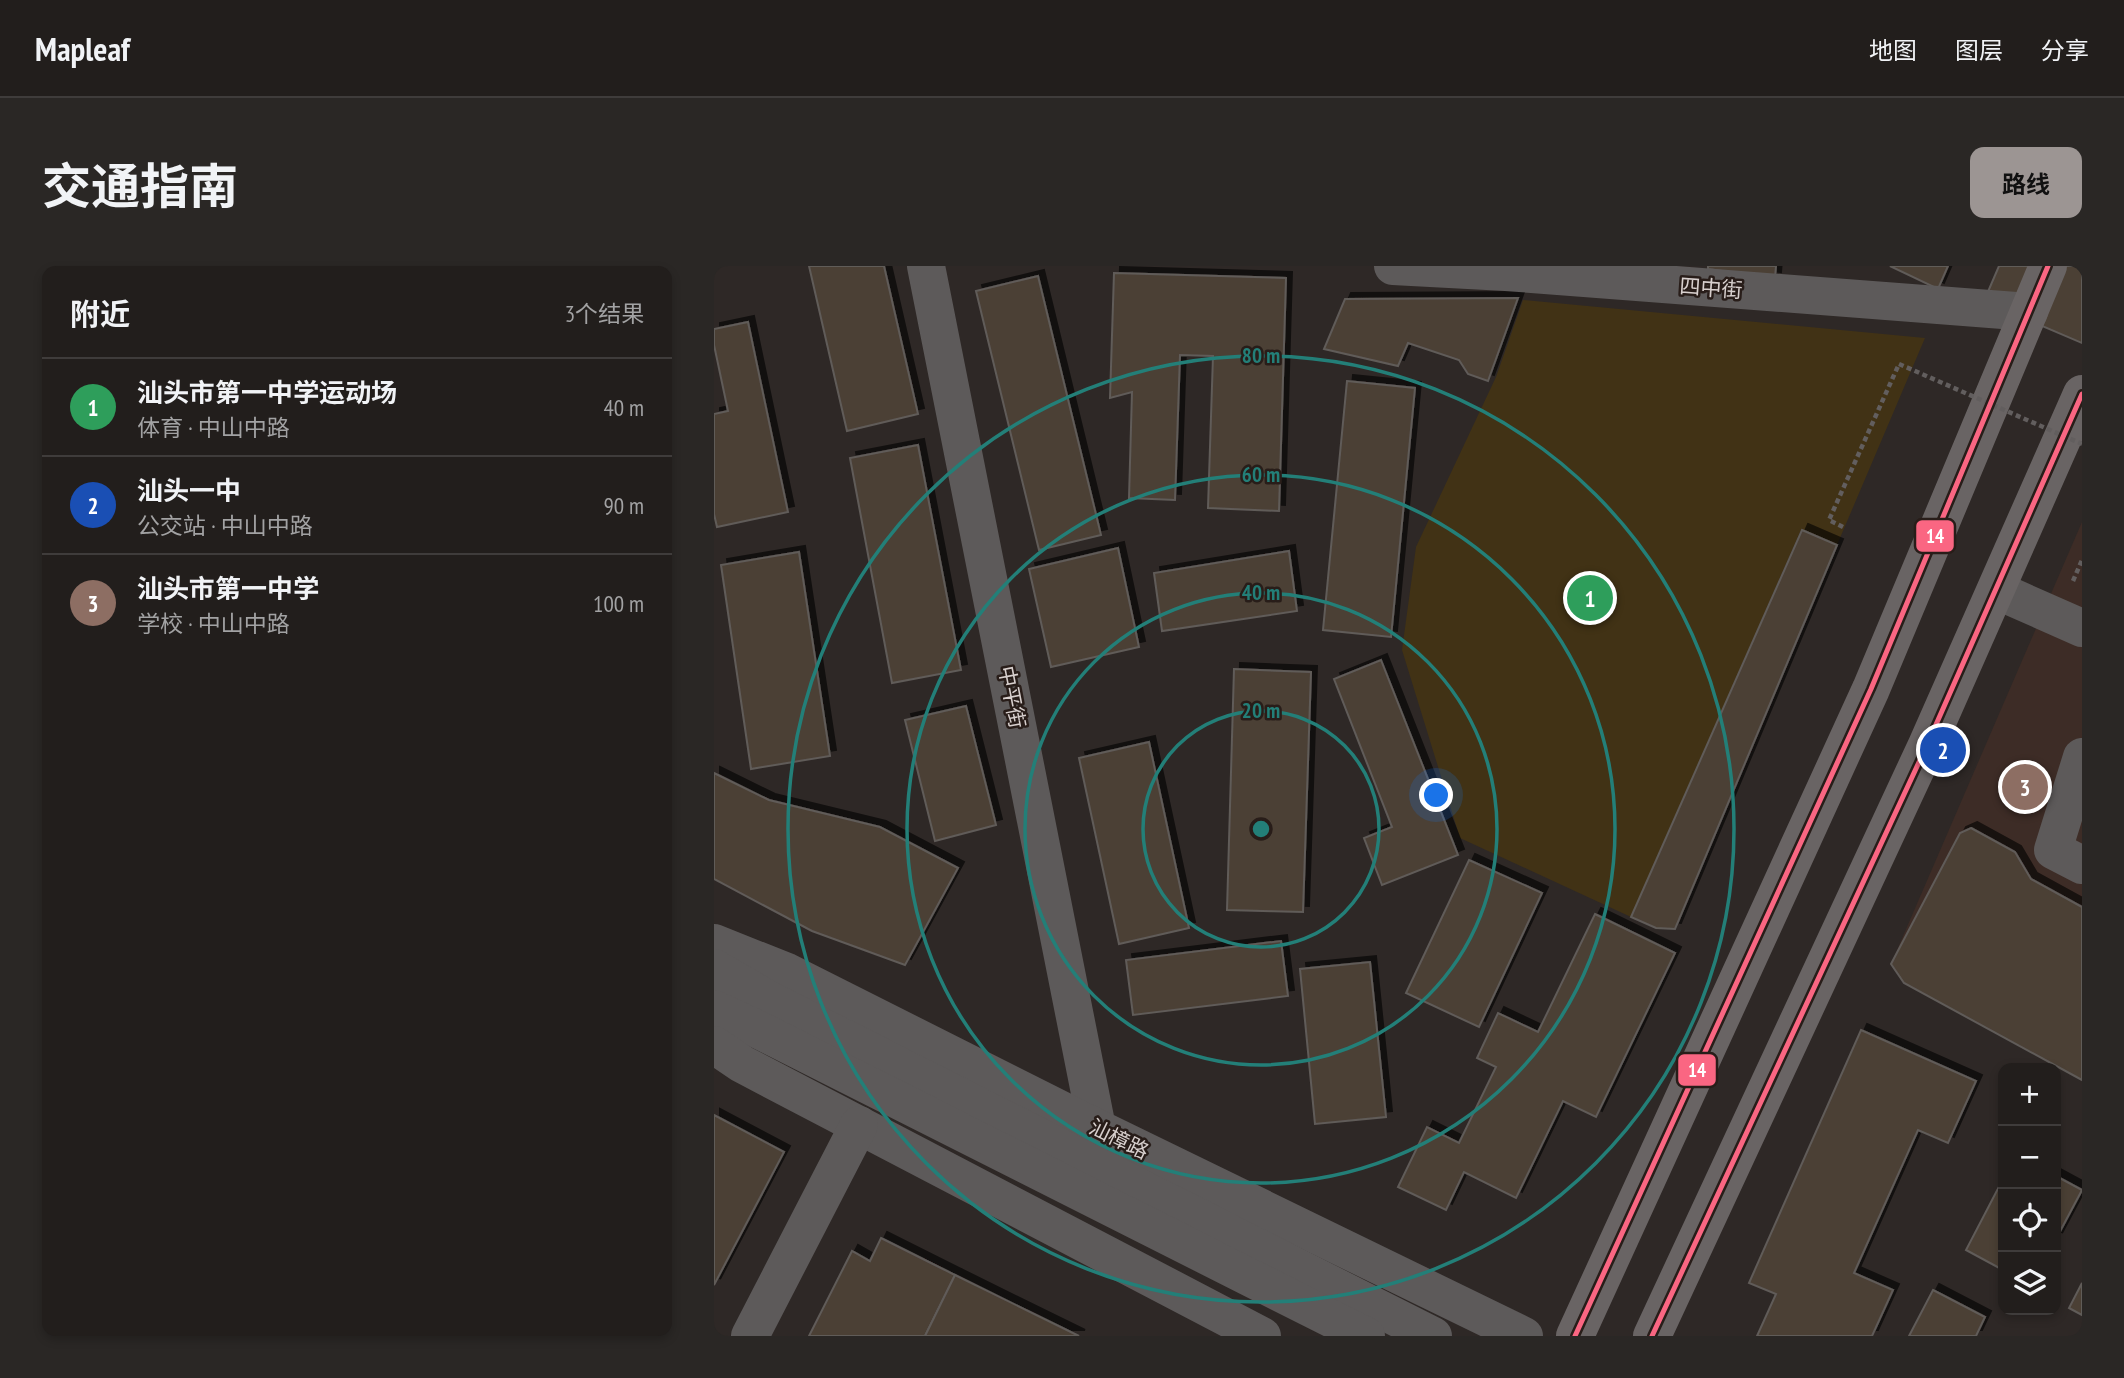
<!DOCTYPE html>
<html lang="zh">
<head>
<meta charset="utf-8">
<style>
	:root { --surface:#221e1c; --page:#2a2725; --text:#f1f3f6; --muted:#a2a2a3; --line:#3f3c3b; --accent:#9c9593 }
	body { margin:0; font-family:"PT Sans Narrow","Noto Sans SC",sans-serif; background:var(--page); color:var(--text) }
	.controls { position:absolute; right:21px; bottom:21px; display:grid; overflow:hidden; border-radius:14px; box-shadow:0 4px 10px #0003 }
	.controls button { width:63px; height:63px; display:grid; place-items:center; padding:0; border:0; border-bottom:2px solid var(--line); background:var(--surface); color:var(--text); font:35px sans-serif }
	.you { position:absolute; left:723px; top:530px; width:24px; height:24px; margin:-18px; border:5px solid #fff; border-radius:50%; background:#1a73e8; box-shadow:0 0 0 10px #1a73e833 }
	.badge { display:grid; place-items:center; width:46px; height:46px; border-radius:50%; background:var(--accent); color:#fff; font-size:23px; font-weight:700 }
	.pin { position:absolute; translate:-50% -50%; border:4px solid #fff; box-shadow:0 2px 7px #0006 }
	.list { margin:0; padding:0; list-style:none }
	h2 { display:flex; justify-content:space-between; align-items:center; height:91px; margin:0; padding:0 28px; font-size:30px }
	h2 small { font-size:23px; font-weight:400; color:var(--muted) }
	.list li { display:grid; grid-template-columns:46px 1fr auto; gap:21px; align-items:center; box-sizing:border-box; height:98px; padding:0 28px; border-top:2px solid var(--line) }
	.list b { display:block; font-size:26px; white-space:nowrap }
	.list p { margin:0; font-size:23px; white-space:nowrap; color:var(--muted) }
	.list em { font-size:23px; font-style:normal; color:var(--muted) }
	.icon { flex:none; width:38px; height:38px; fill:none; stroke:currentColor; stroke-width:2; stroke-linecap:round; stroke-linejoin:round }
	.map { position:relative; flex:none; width:1368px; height:1070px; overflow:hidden; border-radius:14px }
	header { display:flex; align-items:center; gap:42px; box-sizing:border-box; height:98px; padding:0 35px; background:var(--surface); border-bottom:2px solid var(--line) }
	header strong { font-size:33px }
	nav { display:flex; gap:38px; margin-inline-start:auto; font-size:24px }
	.intro { display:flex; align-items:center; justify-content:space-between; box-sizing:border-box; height:168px; padding:0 42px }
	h1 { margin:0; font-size:49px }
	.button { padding:18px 32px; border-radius:14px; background:var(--accent); color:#111; font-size:24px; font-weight:700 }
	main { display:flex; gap:42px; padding:0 42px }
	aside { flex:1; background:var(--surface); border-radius:14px; box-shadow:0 4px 10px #0003 }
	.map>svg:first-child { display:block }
	.built { fill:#3d2c26 }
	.green { fill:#413215 }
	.building { fill:#4b4036; stroke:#605b59; stroke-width:2; filter:url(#shadow) }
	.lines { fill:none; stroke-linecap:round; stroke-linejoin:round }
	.path { stroke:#625e5e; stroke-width:4.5; stroke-dasharray:5 3.5; stroke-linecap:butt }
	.minor { stroke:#5d5a5a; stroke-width:38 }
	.major { stroke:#696464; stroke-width:38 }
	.path-bridge { stroke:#625e5e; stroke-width:4.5; stroke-dasharray:5 3.5; stroke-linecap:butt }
	.bus-1-casing { stroke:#281d19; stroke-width:10 }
	.bus-1 { stroke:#fa6682; stroke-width:5 }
	.ring { fill:none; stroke:#237f78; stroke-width:3.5 }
	.labels { text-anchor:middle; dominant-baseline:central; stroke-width:5; stroke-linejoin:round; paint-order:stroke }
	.street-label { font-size:21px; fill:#d8d0ce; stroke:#281d19 }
	.centre { fill:#237f78; stroke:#281d19; stroke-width:3.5 }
	.ring-label { font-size:21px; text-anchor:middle; font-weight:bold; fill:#237f78; stroke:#281d19; stroke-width:5; stroke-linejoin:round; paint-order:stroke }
	.line-badge { stroke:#281d19; stroke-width:2.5 }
	.badge-label { font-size:19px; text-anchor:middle; font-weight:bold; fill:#fff }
</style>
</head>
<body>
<header>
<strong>Mapleaf</strong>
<nav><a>地图</a><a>图层</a><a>分享</a></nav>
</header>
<div class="intro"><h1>交通指南</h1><a class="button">路线</a></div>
<main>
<aside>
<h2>附近<small>3个结果</small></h2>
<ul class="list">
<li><span class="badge" style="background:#2e9e5b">1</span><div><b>汕头市第一中学运动场</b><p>体育 · 中山中路</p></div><em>40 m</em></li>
<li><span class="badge" style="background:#1a4fb4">2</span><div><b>汕头一中</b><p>公交站 · 中山中路</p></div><em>90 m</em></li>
<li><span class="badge" style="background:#8d6e63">3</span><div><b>汕头市第一中学</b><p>学校 · 中山中路</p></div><em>100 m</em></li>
</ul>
</aside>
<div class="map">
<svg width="1368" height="1070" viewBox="0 0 1368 1070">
	<defs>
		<filter id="shadow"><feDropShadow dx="6" dy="-6" stdDeviation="0" flood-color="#0009"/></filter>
	</defs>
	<rect width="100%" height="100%" fill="#2e2826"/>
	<!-- built -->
	<path class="built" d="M1368 256V814L1190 717 1177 698Z"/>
	<!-- green -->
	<path class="green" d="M809 34 1211 72 1123 279 1087 264 917 651 746 572 688 384 702 281 782 111Z"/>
	<!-- building -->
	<g class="building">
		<path d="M95 0H170L204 148 133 165Z"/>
		<path d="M994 0H1062L1061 12 994 3Z"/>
		<path d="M1176 0H1234L1224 23Z"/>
		<path d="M1285 0H1368V77L1270 35Z"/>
		<path d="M400 7 572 12 565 245 494 242 499 90 466 89 461 234 415 232 418 126 396 132Z"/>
		<path d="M324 10 387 269 325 284 262 25Z"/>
		<path d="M804 32 774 115 754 108 745 94 694 77 684 100 610 83 631 33Z"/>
		<path d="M34 56 74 246 3 261 0 248V148L14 145 0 79V63Z"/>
		<path d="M633 115 701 122 677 371 609 364Z"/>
		<path d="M204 179 247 404 178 417 136 192Z"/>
		<path d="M1088 264 1123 279 961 663 942 662 917 651Z"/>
		<path d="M404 282 425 381 337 401 315 303Z"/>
		<path d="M575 285 583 345 448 365 440 307Z"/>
		<path d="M85 286 116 490 37 503 7 299Z"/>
		<path d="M667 394 744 589 668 619 650 572 678 561 620 413Z"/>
		<path d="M520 403 597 406 589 646 513 644Z"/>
		<path d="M252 440 282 559 221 575 191 454Z"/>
		<path d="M435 476 475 662 405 678 365 492Z"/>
		<path d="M0 507 55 534 166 561 244 602 191 699 98 665 0 613Z"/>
		<path d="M1257 562 1301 586 1317 613 1368 641V814L1190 717 1177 698 1246 567Z"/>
		<path d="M755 594 828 627 765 761 692 727Z"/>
		<path d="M881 648 961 687 882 851 849 835 802 932 750 906 732 944 684 921 713 861 745 877 782 801 763 792 784 747 824 766Z"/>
		<path d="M567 675 574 730 419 749 412 694Z"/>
		<path d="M656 696 672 851 601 858 586 703Z"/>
		<path d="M1147 764 1262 815 1234 877 1204 864 1140 1007 1179 1024 1158 1070H1043L1062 1028 1035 1017Z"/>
		<path d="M0 849 70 886 0 1019Z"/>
		<path d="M1342 910 1368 924 1342 973Z"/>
		<path d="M1289 913V1004L1252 984Z"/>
		<path d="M167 972 241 1009 211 1070H95L138 985 156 995Z"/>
		<path d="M241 1009 365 1070H211Z"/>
		<path d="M1368 1017V1049L1355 1042Z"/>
		<path d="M1219 1024 1271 1051 1262 1070H1195Z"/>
	</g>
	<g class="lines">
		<!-- path -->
		<g class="path">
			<path d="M1129 261 1115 254 1185 98"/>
			<path d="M1359 315 1368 294"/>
		</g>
		<!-- minor -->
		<g class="minor">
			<path d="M212 0 383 862"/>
			<path d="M679 0 792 6 1315 46"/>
			<path d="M1282 324 1368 362"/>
			<path d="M1368 491 1339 584 1368 599"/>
			<path d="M0 677 73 706 383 862 810 1070"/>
			<path d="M0 702 55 734 719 1070"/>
			<path d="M0 743 41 762 652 1070"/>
			<path d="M0 779 28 798 548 1070"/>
			<path d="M36 1070 145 859"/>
		</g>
		<!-- major -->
		<g class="major">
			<path d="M861 1070 1157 423 1334 0"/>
			<path d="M938 1070 1213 479 1368 128"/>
		</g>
		<!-- path-bridge -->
		<path class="path-bridge" d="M1185 98 1368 178"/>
		<defs>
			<g id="bus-1">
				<path d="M861 1070 1157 423 1334 0"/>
				<path d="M938 1070 1213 479 1368 128"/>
			</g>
		</defs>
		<!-- bus-1 casing -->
		<use href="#bus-1" class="bus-1-casing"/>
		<!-- bus-1 -->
		<use href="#bus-1" class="bus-1"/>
	</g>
	<!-- distance rings -->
	<g class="ring">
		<circle cx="547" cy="563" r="118"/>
		<circle cx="547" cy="563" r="236"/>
		<circle cx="547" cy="563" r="354"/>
		<circle cx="547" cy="563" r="473"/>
	</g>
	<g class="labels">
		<!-- street labels -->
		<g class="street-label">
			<text transform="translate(997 22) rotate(4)">四中街</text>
			<text transform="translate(298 431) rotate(79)">中平街</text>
			<text transform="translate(405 873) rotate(26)">汕樟路</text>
		</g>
	</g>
	<circle cx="547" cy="563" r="10" class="centre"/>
	<g class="ring-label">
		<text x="547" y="97">80 m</text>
		<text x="547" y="216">60 m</text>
		<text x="547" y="334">40 m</text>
		<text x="547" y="452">20 m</text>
	</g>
	<g class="line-badge">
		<rect x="1201" y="253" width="40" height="34" rx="7" fill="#fa6682"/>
		<rect x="963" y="787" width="40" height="34" rx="7" fill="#fa6682"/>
	</g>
	<g class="badge-label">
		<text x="1221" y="277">14</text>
		<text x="983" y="811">14</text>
	</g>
</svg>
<div class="controls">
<button>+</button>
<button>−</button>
<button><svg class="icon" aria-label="locate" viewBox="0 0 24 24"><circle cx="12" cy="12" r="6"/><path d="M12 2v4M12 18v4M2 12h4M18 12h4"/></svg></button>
<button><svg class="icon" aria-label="layers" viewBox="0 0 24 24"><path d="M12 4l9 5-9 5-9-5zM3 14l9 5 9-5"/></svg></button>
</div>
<div class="you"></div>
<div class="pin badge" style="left:876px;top:332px;background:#2e9e5b">1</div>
<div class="pin badge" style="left:1229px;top:484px;background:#1a4fb4">2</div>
<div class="pin badge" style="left:1311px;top:521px;background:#8d6e63">3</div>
</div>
</main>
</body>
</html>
